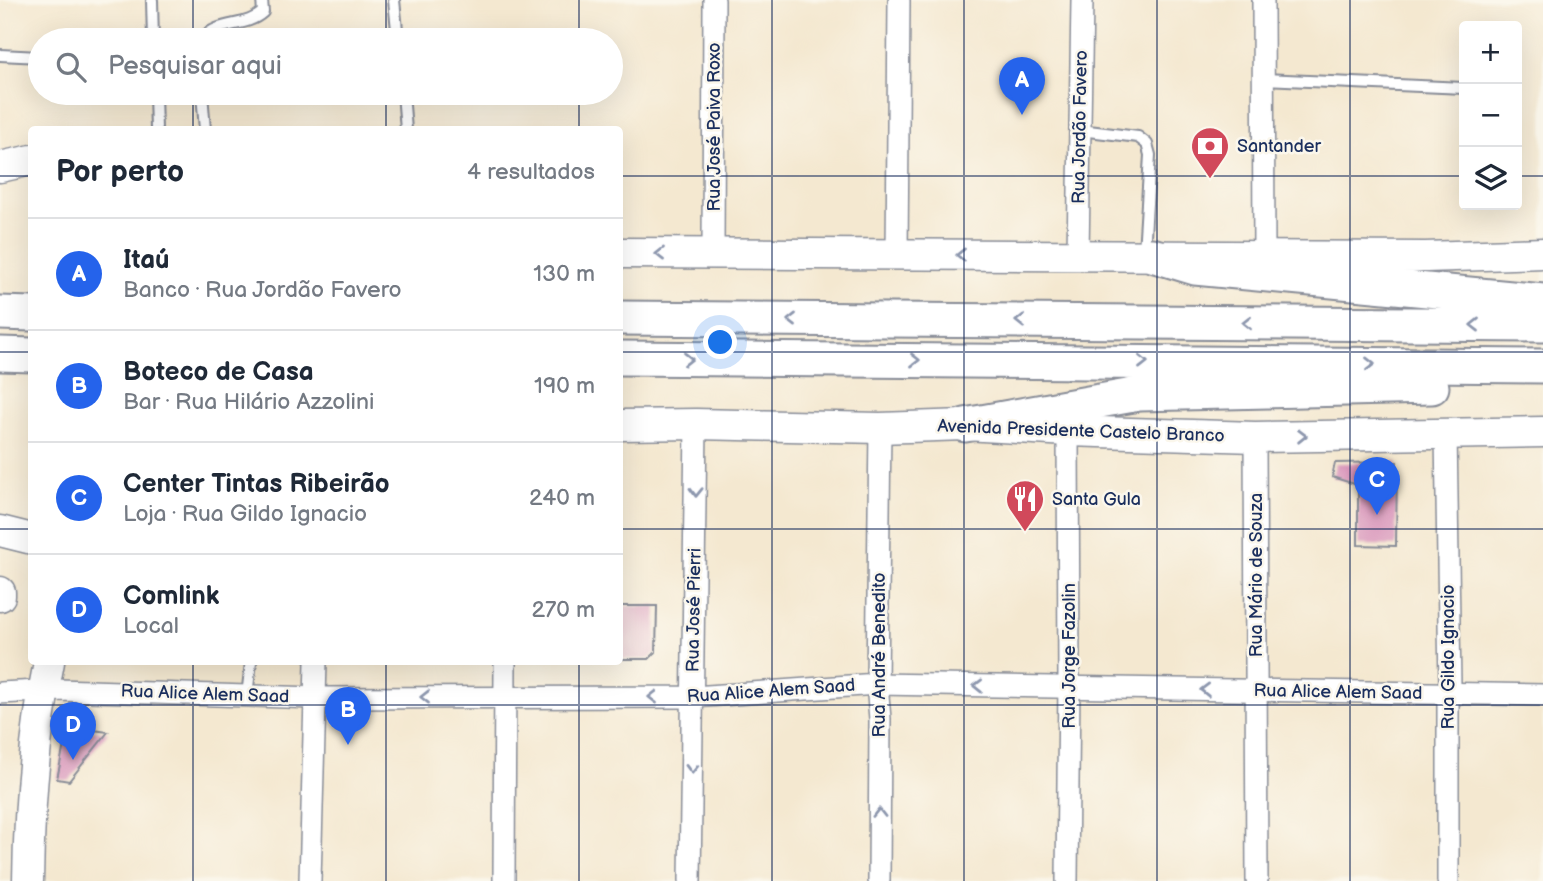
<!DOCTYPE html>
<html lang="pt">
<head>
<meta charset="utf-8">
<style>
	:root { --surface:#fff; --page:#f6f6f7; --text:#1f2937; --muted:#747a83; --line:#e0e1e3; --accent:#2563eb }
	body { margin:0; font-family:"Balsamiq Sans",sans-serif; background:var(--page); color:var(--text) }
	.controls { position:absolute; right:21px; top:21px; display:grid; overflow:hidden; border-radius:7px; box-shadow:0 7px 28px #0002 }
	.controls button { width:63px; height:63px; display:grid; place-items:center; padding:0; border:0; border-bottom:2px solid var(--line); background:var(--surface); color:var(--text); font:35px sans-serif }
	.you { position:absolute; left:721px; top:343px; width:24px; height:24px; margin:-18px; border:5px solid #fff; border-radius:50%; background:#1a73e8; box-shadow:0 0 0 10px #1a73e833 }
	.badge { display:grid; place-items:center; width:46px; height:46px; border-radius:50%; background:var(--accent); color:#fff; font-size:23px; font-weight:700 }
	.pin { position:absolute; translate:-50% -58px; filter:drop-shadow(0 2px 4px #0008) }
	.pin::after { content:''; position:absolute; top:37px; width:24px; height:21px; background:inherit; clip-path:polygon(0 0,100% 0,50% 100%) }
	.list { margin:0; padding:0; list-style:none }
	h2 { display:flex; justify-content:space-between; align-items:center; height:91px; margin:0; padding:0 28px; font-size:30px }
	h2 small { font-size:23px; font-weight:400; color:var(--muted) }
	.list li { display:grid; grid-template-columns:46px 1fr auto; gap:21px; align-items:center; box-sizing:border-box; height:112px; padding:0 28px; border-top:2px solid var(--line) }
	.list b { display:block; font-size:26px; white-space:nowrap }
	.list p { margin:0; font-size:23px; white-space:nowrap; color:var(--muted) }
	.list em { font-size:23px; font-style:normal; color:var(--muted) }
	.icon { flex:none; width:38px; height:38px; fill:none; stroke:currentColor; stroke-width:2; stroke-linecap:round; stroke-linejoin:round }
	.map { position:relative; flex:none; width:1543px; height:881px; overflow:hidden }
	.search { position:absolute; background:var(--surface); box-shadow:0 7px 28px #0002; left:28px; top:28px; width:595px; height:77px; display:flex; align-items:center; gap:18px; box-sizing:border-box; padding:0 24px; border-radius:38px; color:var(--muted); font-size:26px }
	.panel { position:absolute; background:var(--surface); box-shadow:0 7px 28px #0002; left:28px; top:126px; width:595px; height:539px; border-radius:7px }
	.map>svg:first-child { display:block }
	.building { fill:#d996bb }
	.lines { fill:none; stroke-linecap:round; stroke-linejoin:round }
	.service-casing { stroke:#888c97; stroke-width:14 }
	.minor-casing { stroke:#888c97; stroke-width:24 }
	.secondary-casing { stroke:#888c97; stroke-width:33 }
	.primary-casing { stroke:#888c97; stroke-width:37 }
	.service { stroke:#fff; stroke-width:10 }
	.minor { stroke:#fff; stroke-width:21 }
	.secondary { stroke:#fff; stroke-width:30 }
	.primary { stroke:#fff; stroke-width:33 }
	.oneway { stroke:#8d97ae }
	.grid { fill:none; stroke:#1b2f5e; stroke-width:2; stroke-opacity:0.55 }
	.labels { text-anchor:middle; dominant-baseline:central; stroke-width:5; stroke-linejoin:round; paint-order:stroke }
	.street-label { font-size:18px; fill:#1b2f5e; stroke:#fbf7ec }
	.poi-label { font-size:18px; fill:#1b2f5e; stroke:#fbf7ec; text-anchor:start }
</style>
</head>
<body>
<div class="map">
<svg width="1543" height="881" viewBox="0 0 1543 881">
	<rect width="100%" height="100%" fill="#fbf7ec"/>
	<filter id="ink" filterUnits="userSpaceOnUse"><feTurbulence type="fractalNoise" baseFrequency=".0143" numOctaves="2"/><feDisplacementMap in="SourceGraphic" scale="14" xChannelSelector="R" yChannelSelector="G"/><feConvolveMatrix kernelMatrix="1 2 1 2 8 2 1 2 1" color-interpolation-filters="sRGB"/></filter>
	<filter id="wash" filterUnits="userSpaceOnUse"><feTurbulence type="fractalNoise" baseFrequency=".00686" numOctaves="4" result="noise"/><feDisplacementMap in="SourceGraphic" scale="28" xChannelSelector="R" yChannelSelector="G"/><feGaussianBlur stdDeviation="1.57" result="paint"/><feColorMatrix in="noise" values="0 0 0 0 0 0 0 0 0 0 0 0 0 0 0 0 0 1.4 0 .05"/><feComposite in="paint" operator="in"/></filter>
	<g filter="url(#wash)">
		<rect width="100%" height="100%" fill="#f4e8d0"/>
		<g id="blocks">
			<!-- building -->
			<g class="building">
				<path d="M1397 462 1396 546 1358 545V485L1332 477 1335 463Z"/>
				<path d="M620 606H657L656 652 649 659H620Z"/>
				<path d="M86 729 108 732 69 781 57 779 65 740 74 732Z"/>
			</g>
		</g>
	</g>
	<g filter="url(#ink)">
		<use href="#blocks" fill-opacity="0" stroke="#888c97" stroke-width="2"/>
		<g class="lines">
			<defs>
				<g id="service">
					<path d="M152 0 153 40"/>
					<path d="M394 0 398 40"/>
					<path d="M201 40C220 19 244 29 263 12L262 0"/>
					<path d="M0 55 40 57"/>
					<path d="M1264 79 1464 88"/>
					<path d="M155 93 156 130"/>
					<path d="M202 93 205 130"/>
					<path d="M403 93 406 130"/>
					<path d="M1080 130 1138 137 1147 144 1150 155 1144 252"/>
					<path d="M247 696 251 662"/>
				</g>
				<g id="minor">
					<path d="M1263 0 1264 257"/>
					<path d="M713 254 714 0"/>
					<path d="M1078 254 1082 0"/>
					<path d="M897 255 899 0"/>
					<path d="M1446 433 1450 686 1448 695V881"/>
					<path d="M1255 437 1257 881"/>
					<path d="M0 693 58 690 316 698 693 697 877 684 1543 695"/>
					<path d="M310 881 316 662"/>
					<path d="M504 881 505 662"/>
					<path d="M690 881 696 424"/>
					<path d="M879 881 880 719 877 684 880 428"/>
					<path d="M1067 881 1069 682 1068 431"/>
				</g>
				<g id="secondary">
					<path d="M0 167 32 160"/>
					<path d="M620 253 1426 257 1543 253"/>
					<path d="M620 425 696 424 880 428 965 425 1068 431 1255 437 1543 432"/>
					<path d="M0 531 32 539"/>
					<path d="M0 592V596"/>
					<path d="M28 881C29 806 34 735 49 662"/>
				</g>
				<g id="primary">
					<path d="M1152 255 1195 268 1543 301"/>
					<path d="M0 313 32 314"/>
					<path d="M620 318 1543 325"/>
					<path d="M0 354 32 355"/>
					<path d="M620 358 1543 366"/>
					<path d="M965 425 1139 394 1432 387"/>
				</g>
			</defs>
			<!-- service casing -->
			<use href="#service" class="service-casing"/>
			<!-- minor casing -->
			<use href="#minor" class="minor-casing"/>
			<!-- secondary casing -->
			<use href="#secondary" class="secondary-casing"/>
			<!-- primary casing -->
			<use href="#primary" class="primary-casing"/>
			<!-- service -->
			<use href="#service" class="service"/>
			<!-- minor -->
			<use href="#minor" class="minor"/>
			<!-- secondary -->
			<use href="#secondary" class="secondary"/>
			<!-- primary -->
			<use href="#primary" class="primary"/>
		</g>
		<!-- one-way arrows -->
		<defs><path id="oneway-chevron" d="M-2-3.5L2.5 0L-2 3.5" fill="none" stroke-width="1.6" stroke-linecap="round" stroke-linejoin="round" transform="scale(1.75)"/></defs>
		<g class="oneway">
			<use href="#oneway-chevron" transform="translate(660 254) rotate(-180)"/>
			<use href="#oneway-chevron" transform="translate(961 255) rotate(180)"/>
			<use href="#oneway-chevron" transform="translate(792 320) rotate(-180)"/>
			<use href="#oneway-chevron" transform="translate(1020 321) rotate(-180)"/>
			<use href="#oneway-chevron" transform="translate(1247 323) rotate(-180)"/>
			<use href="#oneway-chevron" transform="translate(1475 325) rotate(-180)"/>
			<use href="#oneway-chevron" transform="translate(688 359)"/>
			<use href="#oneway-chevron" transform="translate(915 360)"/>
			<use href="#oneway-chevron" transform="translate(1143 362)"/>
			<use href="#oneway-chevron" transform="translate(1370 364)"/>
			<use href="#oneway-chevron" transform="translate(1302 436) rotate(-1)"/>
			<use href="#oneway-chevron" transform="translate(696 492) rotate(91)"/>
			<use href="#oneway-chevron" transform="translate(978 686) rotate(-179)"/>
			<use href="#oneway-chevron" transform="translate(1205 690) rotate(-179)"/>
			<use href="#oneway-chevron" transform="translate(425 697) rotate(180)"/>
			<use href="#oneway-chevron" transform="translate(653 697) rotate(-180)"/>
			<use href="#oneway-chevron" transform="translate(692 769) rotate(91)"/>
			<use href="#oneway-chevron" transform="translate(879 813) rotate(-90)"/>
		</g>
	</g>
	<!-- grid -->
	<path class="grid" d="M193 0V40M386 0V40M579 0V40M772 0V881M964 0V881M1157 0V881M1350 0V881M193 93V130M386 93V130M579 93V130M0 176H32M620 176H1464M1517 176H1543M0 352H32M620 352H1543M0 529H32M620 529H1543M193 662V881M386 662V881M579 662V881M0 705H1543"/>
	<!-- icons -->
	<defs>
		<symbol id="bank-pin" viewBox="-11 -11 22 30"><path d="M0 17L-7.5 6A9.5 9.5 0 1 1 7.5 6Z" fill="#d1495b" stroke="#fbf7ec"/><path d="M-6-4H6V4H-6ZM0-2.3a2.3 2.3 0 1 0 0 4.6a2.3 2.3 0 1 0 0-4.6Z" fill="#fff"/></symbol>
		<symbol id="restaurant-pin" viewBox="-11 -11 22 30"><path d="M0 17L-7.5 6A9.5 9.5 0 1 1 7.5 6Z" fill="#d1495b" stroke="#fbf7ec"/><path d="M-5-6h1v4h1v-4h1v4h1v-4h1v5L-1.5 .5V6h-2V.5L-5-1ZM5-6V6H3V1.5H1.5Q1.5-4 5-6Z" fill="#fff"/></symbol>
	</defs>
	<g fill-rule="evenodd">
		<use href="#bank-pin" x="1188" y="124" width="44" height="60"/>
		<use href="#restaurant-pin" x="1003" y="477" width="44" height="60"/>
	</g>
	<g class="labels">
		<!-- street labels -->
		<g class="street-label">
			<text transform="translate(714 127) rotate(-90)">Rua José Paiva Roxo</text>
			<text transform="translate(1080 127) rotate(-89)">Rua Jordão Favero</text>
			<text transform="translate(1081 431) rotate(2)">Avenida Presidente Castelo Branco</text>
			<text transform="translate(1256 575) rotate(-90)">Rua Mário de Souza</text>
			<text transform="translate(694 610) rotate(-89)">Rua José Pierri</text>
			<text transform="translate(879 655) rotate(-90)">Rua André Benedito</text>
			<text transform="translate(1069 656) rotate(-90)">Rua Jorge Fazolin</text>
			<text transform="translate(1448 657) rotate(-90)">Rua Gildo Ignacio</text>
			<text transform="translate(771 691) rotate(-4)">Rua Alice Alem Saad</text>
			<text transform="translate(1338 692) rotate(1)">Rua Alice Alem Saad</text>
			<text transform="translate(205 694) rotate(2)">Rua Alice Alem Saad</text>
		</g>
		<!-- poi labels -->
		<g class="poi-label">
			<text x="1237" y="146">Santander</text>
			<text x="1052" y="499">Santa Gula</text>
		</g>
	</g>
</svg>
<div class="controls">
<button>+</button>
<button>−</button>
<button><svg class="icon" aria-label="layers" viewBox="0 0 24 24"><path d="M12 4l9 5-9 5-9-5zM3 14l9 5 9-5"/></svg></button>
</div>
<div class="you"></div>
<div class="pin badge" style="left:1022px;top:115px">A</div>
<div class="pin badge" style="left:348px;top:745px">B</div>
<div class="pin badge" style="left:1377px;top:515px">C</div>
<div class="pin badge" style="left:73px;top:760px">D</div>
<div class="search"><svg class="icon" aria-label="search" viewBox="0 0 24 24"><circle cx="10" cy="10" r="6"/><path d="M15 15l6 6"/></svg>Pesquisar aqui</div>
<section class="panel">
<h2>Por perto<small>4 resultados</small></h2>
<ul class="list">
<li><span class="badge">A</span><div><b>Itaú</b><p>Banco · Rua Jordão Favero</p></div><em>130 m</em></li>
<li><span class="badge">B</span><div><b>Boteco de Casa</b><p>Bar · Rua Hilário Azzolini</p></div><em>190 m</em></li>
<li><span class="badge">C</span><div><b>Center Tintas Ribeirão</b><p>Loja · Rua Gildo Ignacio</p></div><em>240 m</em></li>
<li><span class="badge">D</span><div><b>Comlink</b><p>Local</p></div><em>270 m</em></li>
</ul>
</section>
</div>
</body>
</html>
